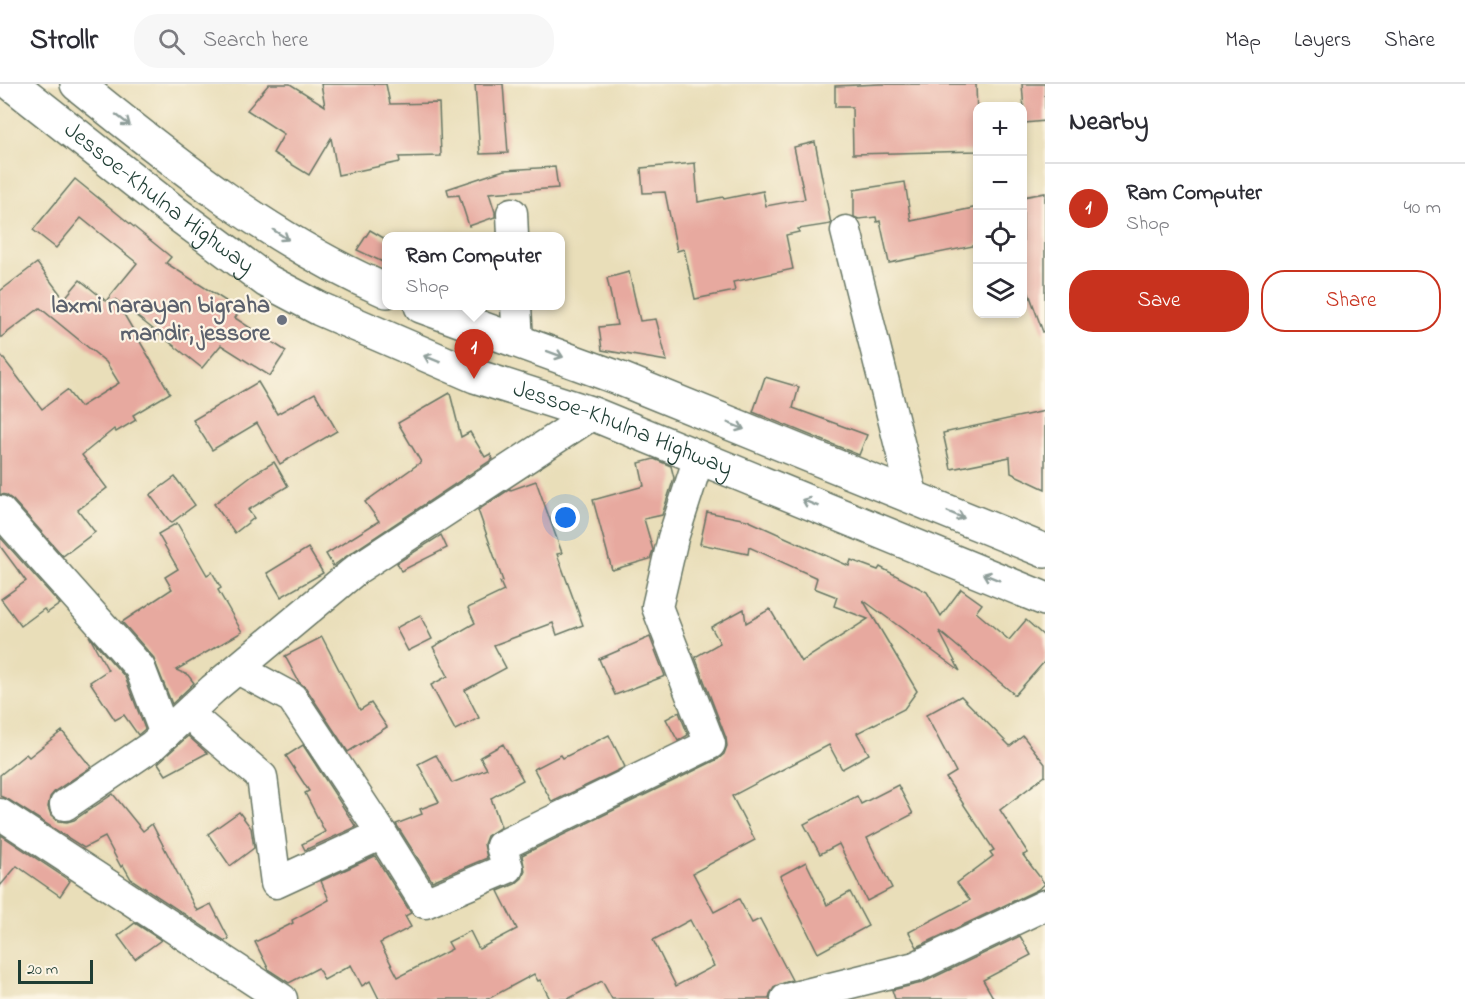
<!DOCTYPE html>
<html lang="en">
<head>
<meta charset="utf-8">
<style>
	:root { --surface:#fff; --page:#f7f7f7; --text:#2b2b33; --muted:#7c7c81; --line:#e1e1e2; --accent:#c8321e }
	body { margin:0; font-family:"Indie Flower",sans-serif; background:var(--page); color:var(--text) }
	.controls { position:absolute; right:18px; top:18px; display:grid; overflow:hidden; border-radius:12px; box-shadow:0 3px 9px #0003 }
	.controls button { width:54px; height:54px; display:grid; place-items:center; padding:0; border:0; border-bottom:2px solid var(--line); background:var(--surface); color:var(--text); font:30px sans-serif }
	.scale { position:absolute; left:18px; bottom:15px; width:75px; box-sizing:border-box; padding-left:6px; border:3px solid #1f3d34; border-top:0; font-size:16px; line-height:21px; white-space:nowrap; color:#1f3d34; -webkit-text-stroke:4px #fcf5e5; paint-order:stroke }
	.you { position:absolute; left:566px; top:434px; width:21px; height:21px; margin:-15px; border:4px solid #fff; border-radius:50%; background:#1a73e8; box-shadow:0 0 0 9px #1a73e833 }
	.badge { display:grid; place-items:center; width:39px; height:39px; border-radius:50%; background:var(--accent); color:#fff; font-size:20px; font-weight:700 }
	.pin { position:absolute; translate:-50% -50px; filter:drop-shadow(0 2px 3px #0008) }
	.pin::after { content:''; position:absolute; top:32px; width:21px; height:18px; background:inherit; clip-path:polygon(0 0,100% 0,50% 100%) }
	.popup { position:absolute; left:382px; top:148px; width:183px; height:78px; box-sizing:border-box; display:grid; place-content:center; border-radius:12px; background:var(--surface); filter:drop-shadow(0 2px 4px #0005); font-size:20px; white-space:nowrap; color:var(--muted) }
	.popup b { font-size:22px; color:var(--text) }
	.popup::after { content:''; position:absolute; left:50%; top:100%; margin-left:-12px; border:12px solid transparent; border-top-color:var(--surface) }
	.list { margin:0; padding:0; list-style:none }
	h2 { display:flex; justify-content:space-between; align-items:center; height:78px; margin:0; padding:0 24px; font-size:26px }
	h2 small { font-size:20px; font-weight:400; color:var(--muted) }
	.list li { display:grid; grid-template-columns:39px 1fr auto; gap:18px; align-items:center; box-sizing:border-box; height:90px; padding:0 24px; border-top:2px solid var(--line) }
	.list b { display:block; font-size:22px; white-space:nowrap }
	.list p { margin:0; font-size:20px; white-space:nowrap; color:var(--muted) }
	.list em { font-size:20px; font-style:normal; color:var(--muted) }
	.actions { display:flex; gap:12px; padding:18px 24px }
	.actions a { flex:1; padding:14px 0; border:2px solid var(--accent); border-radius:24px; text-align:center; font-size:21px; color:var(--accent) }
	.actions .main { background:var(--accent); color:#fff }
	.icon { flex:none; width:33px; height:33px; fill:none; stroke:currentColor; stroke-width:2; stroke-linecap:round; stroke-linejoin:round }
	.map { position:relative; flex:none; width:1045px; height:915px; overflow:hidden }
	header { display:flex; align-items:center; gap:36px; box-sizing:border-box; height:84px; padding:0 30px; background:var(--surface); border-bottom:2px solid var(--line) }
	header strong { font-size:28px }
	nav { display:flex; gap:33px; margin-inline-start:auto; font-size:21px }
	.search { width:420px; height:54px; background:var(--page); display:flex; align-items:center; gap:15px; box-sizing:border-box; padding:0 21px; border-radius:24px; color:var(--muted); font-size:22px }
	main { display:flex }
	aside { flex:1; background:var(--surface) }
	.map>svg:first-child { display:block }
	.building { fill:#e7a99f; fill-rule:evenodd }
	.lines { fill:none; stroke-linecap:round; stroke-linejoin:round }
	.street-casing { stroke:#667563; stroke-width:33 }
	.highway-casing { stroke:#667563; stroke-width:36 }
	.street { stroke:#fff; stroke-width:30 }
	.highway { stroke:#fff; stroke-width:33 }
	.oneway { stroke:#8f9e9a }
	.worship-dot { fill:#6b7280; stroke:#fcf5e5; stroke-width:2 }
	.labels { text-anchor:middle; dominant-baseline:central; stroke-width:4.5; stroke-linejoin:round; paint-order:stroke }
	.street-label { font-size:24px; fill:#1f3d34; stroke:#fcf5e5 }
	.worship-label { font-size:24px; font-weight:bold; fill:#5b616d; stroke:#fcf5e5; text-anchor:end }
</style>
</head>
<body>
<header>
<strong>Strollr</strong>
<div class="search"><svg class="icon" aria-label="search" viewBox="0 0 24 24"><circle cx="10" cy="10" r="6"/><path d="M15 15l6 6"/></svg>Search here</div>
<nav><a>Map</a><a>Layers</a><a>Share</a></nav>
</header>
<main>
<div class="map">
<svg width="1045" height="915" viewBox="0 0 1045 915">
	<rect width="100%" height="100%" fill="#fcf5e5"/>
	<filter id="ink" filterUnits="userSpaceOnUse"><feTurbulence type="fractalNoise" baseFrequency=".0167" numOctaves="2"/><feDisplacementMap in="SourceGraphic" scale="12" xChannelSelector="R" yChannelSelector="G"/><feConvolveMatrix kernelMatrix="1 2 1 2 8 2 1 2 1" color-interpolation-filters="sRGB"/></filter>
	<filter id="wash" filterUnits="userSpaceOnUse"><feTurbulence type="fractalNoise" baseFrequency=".008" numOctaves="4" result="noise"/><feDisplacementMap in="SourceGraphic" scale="24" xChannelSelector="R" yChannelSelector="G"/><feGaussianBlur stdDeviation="1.35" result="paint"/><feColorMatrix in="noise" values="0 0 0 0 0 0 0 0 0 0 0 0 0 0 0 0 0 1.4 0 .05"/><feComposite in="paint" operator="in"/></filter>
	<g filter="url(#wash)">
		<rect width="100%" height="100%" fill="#e9deb9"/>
		<g id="blocks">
			<!-- building -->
			<g class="building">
				<path d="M269 0H290L325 22 321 0H386L390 20 439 19 441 72 399 73 400 78 338 91 331 54 309 91 273 69 284 50 247 26Z"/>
				<path d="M475 0H503L508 69 480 70Z"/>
				<path d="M880 0H976L978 67 853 70 852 23H835V2Z"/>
				<path d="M1022 0H1045V37L1025 39Z"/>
				<path d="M815 58 831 140 798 145 799 148 786 151 793 185 733 198 735 207 695 215 684 165 677 167 665 108 643 109 641 84 695 79 698 118 723 113 724 115 763 107 766 122 805 115 794 63Z"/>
				<path d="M555 83 558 104 489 109 495 128V133L469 142 459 111 449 112 447 105 504 86Z"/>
				<path d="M75 95 171 173 166 179 240 226 235 234 286 267 270 292 221 261 202 284 115 215 170 309 133 331 136 336 116 348 114 345 82 371 107 404 78 426 95 448 63 472 13 416 6 411 0 410V270L42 325 67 306 80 323 119 299 106 278 40 224 0 254V207L37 179 64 215 80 196 106 217 137 179 81 134 56 164 33 146Z"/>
				<path d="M905 98 911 137 978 123V161L889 179 880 137 877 138 876 133 859 135 854 133V106Z"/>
				<path d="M1045 109V247L1043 248 1023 193V113Z"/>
				<path d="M370 146 387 156V180L357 166Z"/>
				<path d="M629 188 640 237 656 235 667 277 602 266 599 243 617 241 607 194Z"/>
				<path d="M765 293 799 303 793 324 867 351 859 371 753 328Z"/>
				<path d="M258 298 277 330 315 309 337 347 280 380 257 339 212 366 193 336Z"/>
				<path d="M450 309 461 353 470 348 485 373 490 370 493 375 348 471 333 482 326 470 379 437 365 418 421 378 398 339Z"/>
				<path d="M1045 327V405L1011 389 1010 373 951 385 943 349Z"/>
				<path d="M654 375 671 382 674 394 662 431 644 435 653 466 650 475 612 486 593 416 644 402 639 379Z"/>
				<path d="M274 378 288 402 248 426 254 434 235 449 214 420 252 391Z"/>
				<path d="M175 393 195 421 171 439 150 411Z"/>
				<path d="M536 397 562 469 557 470 583 541 557 551 553 539 494 561 506 584 465 606 479 634 455 646 431 601 448 592 433 563 475 539 468 524 504 507 500 498 503 497 478 426 510 405 511 406Z"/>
				<path d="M707 428 747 436 849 482 851 476 878 486 880 483 927 508 941 532 961 505 982 520 976 528 1009 556 1026 536 1045 553V577L1015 611 939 547 960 587 863 516 917 607 904 625 857 649 869 670 842 685 829 661 732 712 755 756 693 789 714 828 739 815 752 839 760 835 792 896 775 902 770 910 769 915H612L602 897 568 915H550L540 896 538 897 534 890 488 915H379L370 897 362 902 351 881 324 896 318 884 289 899 269 886 255 858 293 839 292 836 329 816 321 797 375 772 411 829 405 832 411 843 380 859 398 893 452 865 448 858 470 847 479 865 517 845 498 807 515 800 522 794 525 787 522 771 718 675 724 670 727 662 726 654 695 573 720 559 711 543 744 525 746 539 770 525 801 578 868 535 834 522 837 513 814 504 817 494 749 463 748 470 700 460ZM690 836 714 882 676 902 653 856Z"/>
				<path d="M177 439 207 491 212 488 221 504 218 506 242 548 176 586 188 591 194 599 172 620 153 573 122 538 172 505 165 493 178 485 158 450Z"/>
				<path d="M441 451 447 464 401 487 397 479Z"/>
				<path d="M0 453 60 520 47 529 44 525 21 542 1 515 26 497 0 462Z"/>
				<path d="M308 464 323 489 281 513 267 489Z"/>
				<path d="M420 531 432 555 408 567 396 544Z"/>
				<path d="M89 552 125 593 145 645 138 651 124 631 115 636 90 598 108 586Z"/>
				<path d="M322 553 360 626 371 619 387 643 348 668 306 604 299 598 285 572Z"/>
				<path d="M650 553 665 592 615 611 599 575Z"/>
				<path d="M961 612 1010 662 1023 652 1045 680V692L1000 726 1028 769 1023 771 1045 800 1037 806 917 863 909 848 970 816 957 799 993 772 990 768 994 766 946 694 956 688 926 631Z"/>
				<path d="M679 628 688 651 678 657 666 635Z"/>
				<path d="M62 647 91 683 55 707 50 713 48 723 51 731 58 737 67 738 74 736 113 710 143 747 152 740 197 827 211 820 229 855 225 857 131 795 123 781 121 783 105 753 84 764 9 716 0 712V691L26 670 29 673Z"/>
				<path d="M609 651 625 683 552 718 534 685 561 671 563 674Z"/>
				<path d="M188 652 207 669 166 691 158 679Z"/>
				<path d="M503 660 523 696 491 714 501 743 487 752 484 760 487 774 432 797 396 740 422 730 420 725 439 718 418 680 436 671 452 699 487 685 480 673Z"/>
				<path d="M303 661 356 743 305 766 302 760 325 748 305 709 309 707 286 672Z"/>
				<path d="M898 701 913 730 867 754 892 804 867 817 839 760 820 770 804 740 857 712 861 720Z"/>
				<path d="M239 728 251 744 254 764 230 782 208 750Z"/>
				<path d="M1 751 70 797 60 812 17 782 0 802Z"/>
				<path d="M806 778 827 821 850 808 868 842 818 869 780 792Z"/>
				<path d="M135 839 161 856 135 875 118 852Z"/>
				<path d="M1020 852 1031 871 983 896 994 915H895L892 906 922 899Z"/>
			</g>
		</g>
	</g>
	<g filter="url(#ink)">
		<use href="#blocks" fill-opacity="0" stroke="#667563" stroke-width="1.5"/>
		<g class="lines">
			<defs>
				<g id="street">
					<path d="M512 129 513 152"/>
					<path d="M846 147 913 414"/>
					<path d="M516 222 518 257"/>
					<path d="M0 427 140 584 165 650"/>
					<path d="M238 585 292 614 382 750"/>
					<path d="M201 641 262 693 276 799 382 750 425 819 508 784 501 762 710 660 657 523 673 454 699 373"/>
					<path d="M65 721 152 662 213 605 357 485 593 330"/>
					<path d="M0 730 282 915"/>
					<path d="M786 915 915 883 1045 821"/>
				</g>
				<g id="highway">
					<path id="s1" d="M12 0 173 127 267 197 320 225 475 292 593 330 1045 515"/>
					<path d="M77 0C173 78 273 158 387 207"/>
					<path d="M421 222 621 295 1045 467"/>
				</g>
			</defs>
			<!-- street casing -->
			<use href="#street" class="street-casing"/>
			<!-- highway casing -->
			<use href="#highway" class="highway-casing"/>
			<!-- street -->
			<use href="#street" class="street"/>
			<!-- highway -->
			<use href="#highway" class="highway"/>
		</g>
		<!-- one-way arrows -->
		<defs><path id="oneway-shaft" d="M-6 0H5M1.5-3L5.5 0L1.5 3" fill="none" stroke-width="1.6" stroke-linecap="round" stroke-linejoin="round" transform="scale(1.5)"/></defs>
		<g class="oneway">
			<use href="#oneway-shaft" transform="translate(123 36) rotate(38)"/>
			<use href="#oneway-shaft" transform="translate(281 151) rotate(33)"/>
			<use href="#oneway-shaft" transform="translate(555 270) rotate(20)"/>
			<use href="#oneway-shaft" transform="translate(432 275) rotate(-158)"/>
			<use href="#oneway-shaft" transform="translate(736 342) rotate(22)"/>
			<use href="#oneway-shaft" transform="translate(810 419) rotate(-158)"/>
			<use href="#oneway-shaft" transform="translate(956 431) rotate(22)"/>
			<use href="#oneway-shaft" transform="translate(991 493) rotate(-158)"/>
		</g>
	</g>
	<!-- markers -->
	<circle class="worship-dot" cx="282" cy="236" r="6"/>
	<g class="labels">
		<!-- street labels -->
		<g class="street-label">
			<text stroke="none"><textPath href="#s1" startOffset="186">Jessoe-Khulna Highway</textPath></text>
			<text stroke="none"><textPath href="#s1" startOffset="708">Jessoe-Khulna Highway</textPath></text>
		</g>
		<!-- worship labels -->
		<g class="worship-label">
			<text x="270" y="222">laxmi narayan bigraha<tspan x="270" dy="28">mandir, jessore</tspan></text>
		</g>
	</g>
</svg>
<div class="controls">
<button>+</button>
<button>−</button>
<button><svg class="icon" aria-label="locate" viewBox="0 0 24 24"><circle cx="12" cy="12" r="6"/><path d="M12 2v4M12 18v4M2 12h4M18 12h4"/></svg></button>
<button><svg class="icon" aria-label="layers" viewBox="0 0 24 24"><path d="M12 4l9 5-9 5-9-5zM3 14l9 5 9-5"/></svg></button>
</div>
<div class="scale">20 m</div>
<div class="you"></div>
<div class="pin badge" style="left:474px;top:295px">1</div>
<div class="popup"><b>Ram Computer</b>Shop</div>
</div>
<aside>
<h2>Nearby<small></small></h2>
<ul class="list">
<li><span class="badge">1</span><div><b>Ram Computer</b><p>Shop</p></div><em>40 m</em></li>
</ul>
<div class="actions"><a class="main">Save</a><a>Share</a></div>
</aside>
</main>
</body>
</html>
